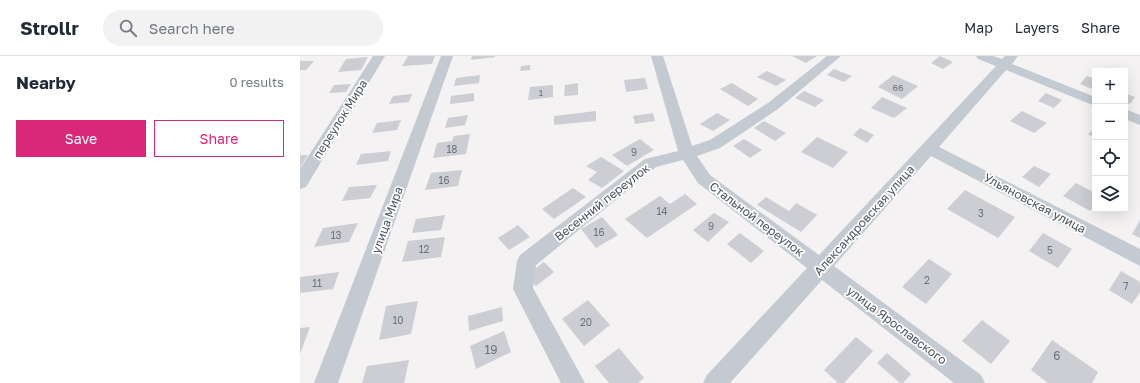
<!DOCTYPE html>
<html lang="en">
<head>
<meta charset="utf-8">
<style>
	:root { --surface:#fff; --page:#f2f2f3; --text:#1f2937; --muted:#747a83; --line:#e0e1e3; --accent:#db2777 }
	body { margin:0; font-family:"Golos Text",sans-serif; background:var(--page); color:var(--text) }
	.controls { position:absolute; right:12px; top:12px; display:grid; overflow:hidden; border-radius:0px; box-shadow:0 4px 16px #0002 }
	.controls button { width:36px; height:36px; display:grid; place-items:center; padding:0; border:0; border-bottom:1px solid var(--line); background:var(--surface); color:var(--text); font:20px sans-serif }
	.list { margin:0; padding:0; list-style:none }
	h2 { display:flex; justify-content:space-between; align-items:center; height:52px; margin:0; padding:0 16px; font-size:17px }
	h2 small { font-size:13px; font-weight:400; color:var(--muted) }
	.actions { display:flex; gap:8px; padding:12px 16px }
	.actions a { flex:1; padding:9px 0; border:1px solid var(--accent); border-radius:0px; text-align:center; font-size:14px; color:var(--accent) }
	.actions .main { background:var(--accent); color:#fff }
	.icon { flex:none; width:22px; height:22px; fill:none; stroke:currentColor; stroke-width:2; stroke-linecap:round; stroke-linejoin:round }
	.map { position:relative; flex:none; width:840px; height:327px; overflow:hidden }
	header { display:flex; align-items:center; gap:24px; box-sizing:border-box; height:56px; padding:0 20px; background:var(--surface); border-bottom:1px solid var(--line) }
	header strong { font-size:19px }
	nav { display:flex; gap:22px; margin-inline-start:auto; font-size:14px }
	.search { width:280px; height:36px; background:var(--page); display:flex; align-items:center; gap:10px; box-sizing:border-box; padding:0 14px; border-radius:22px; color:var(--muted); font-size:15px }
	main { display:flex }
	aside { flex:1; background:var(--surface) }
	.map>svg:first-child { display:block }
	.building { fill:#cdced3 }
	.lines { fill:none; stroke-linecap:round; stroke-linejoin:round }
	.minor { fill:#c4cad1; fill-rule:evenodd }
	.labels { text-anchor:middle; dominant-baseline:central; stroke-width:3.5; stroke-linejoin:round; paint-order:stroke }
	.far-number-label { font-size:9px; fill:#6c727a }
	.number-label { font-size:10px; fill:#6c727a }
	.street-label { font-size:12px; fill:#4c535d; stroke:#fff }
	.near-number-label { font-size:12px; fill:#6c727a }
</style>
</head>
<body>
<header>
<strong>Strollr</strong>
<div class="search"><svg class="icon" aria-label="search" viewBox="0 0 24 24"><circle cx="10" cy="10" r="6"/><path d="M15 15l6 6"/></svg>Search here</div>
<nav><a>Map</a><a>Layers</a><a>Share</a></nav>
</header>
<main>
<aside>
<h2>Nearby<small>0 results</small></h2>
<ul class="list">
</ul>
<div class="actions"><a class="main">Save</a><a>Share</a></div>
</aside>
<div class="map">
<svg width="840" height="327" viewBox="0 0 840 327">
	<rect width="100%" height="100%" fill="#f4f2f2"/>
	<!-- building -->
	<g class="building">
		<path d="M108 0H135L132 8 102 10Z"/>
		<path d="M172 0H195V1L171 4Z"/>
		<path d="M492 0H517L506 7Z"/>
		<path d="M640 0 653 6 643 13 631 7Z"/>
		<path d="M68 1 61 14 38 16 46 3Z"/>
		<path d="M0 5H14L6 14H0Z"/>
		<path d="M230 9V14L220 15 221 10Z"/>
		<path d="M534 13 552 20 544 26 527 19Z"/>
		<path d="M467 15 486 24 476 30 457 21Z"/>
		<path d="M180 19 179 27 154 30 156 22Z"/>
		<path d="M593 19 618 30 602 43 578 31Z"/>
		<path d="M787 20 795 23V34L780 28Z"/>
		<path d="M345 22 348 33 326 36 324 24Z"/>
		<path d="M278 27V39L264 40 265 29Z"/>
		<path d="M432 27 458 43 448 50 420 33Z"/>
		<path d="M51 28 46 36 29 37 34 29Z"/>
		<path d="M253 29V41L228 44 230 31Z"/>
		<path d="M504 35 524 44 515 51 495 42Z"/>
		<path d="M174 37V45L150 48 151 40Z"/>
		<path d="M746 37 762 44 754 52 738 45Z"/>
		<path d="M825 37 835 41 830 48 825 46Z"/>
		<path d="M112 38 109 46 89 48 93 40Z"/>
		<path d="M582 41 607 52 594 62 571 52Z"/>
		<path d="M296 55V65L254 69V60Z"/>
		<path d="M722 55 747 67 734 77 710 65Z"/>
		<path d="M353 57 355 65 335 68 333 60Z"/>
		<path d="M417 57 430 64 413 75 400 68Z"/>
		<path d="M168 59 165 69 145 72 148 62Z"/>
		<path d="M101 64 97 74 72 77 77 67Z"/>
		<path d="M464 65 486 77 475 85 454 72Z"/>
		<path d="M560 72 574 79 567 87 553 79Z"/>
		<path d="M795 72V82L788 78Z"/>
		<path d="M170 78 166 98 133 102 137 87 152 85 154 80Z"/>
		<path d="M517 81 548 96 533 112 501 96Z"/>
		<path d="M340 83 354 94 327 110 312 99Z"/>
		<path d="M444 83 462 94 450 102 433 90Z"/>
		<path d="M91 95 88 105 56 109 61 98Z"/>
		<path d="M0 99H8L0 112Z"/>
		<path d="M301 101 324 115 302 132 288 124 297 116 286 110Z"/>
		<path d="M734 110 751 118 739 131 722 121Z"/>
		<path d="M162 114 158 130 125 134 131 117Z"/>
		<path d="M776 127 795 137V149L790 155 763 140Z"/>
		<path d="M77 129 70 142 42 145 49 131Z"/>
		<path d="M273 132 286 141 254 163 242 153Z"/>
		<path d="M665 134 715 161 698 182 647 153Z"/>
		<path d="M385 138 397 148 347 182 325 163 360 140 370 148Z"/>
		<path d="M466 141 489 155 496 147 517 159 501 176 457 149Z"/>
		<path d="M414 157 429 166 408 186 393 174Z"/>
		<path d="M145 159 141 174 112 177 116 163Z"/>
		<path d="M302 161 318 179 296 192 281 173Z"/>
		<path d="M840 164V182L832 178Z"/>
		<path d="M58 167 49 186 14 191 23 172Z"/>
		<path d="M218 169 230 181 209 194 198 182Z"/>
		<path d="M440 177 464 195 451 207 427 188Z"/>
		<path d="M743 177 772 193 758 212 729 195Z"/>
		<path d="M145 181 141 201 102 206 108 185Z"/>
		<path d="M629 203 652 218 626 248 602 231Z"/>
		<path d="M244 206 254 216 236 230 225 220Z"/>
		<path d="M821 215 840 226V236L832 248 809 234Z"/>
		<path d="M39 216 33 233 0 237V221Z"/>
		<path d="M288 244 310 269 284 290 262 263Z"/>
		<path d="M118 245 111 278 79 284 86 250Z"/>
		<path d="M202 251 203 265 169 275 168 260Z"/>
		<path d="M682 264 710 285 691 308 662 285Z"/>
		<path d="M10 271 0 298V272Z"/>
		<path d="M204 275 211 296 176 313 170 290Z"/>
		<path d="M556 281 573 295 544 327H538L524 314Z"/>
		<path d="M752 284 798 316 792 327H748L731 314Z"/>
		<path d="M319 292 344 322 338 327H309L295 310Z"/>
		<path d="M587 297 611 318 603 327H600L577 307Z"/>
		<path d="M109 304 104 327H62L67 310Z"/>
	</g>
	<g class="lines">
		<!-- minor -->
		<g class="minor">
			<path d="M73 0H85L6 131 0 133V113Z"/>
			<path d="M141 0H153L38 327H14Z"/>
			<path d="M351 0H363L392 90 410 84 468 47 527 0H541L478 53 420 92 397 100 410 119 519 199 696 10 678 3 676 0H693L702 3 705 0H718L712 8 795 41V50L706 14 639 91 840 193V210L631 100 534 210 681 319 685 327H654L522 224 430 327H403L407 319 507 212 398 127 383 104 356 111 236 209 233 232 285 327H261L213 233 217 205 220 199 345 103 378 95Z"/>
			<path d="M825 53 840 59V69L825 63Z"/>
		</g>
	</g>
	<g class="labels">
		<!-- far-number labels -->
		<g class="far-number-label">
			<text x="598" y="31">66</text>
			<text x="241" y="36">1</text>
		</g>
		<!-- number labels -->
		<g class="number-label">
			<text x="152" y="93">18</text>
			<text x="334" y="96">9</text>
			<text x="144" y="124">16</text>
			<text x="362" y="155">14</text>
			<text x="681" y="157">3</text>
			<text x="411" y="170">9</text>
			<text x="299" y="176">16</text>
			<text x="36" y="179">13</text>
			<text x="124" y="193">12</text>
			<text x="750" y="194">5</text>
			<text x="627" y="224">2</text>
			<text x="17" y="227">11</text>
			<text x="826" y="230">7</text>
			<text x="98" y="264">10</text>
			<text x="286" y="266">20</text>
		</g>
		<!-- street labels -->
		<g class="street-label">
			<text transform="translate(40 63) rotate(-58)">переулок Мира</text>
			<text transform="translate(302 146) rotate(-38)">Весенний переулок</text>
			<text transform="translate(735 147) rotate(28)">Ульяновская улица</text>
			<text transform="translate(457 163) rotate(37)">Стальной переулок</text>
			<text transform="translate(87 164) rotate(-70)">улица Мира</text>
			<text transform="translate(564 164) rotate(-48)">Александровская улица</text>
			<text transform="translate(597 269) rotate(37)">улица Ярославского</text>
		</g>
		<!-- near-number labels -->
		<g class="near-number-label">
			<text x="191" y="293">19</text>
			<text x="757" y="299">6</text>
		</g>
	</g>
</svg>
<div class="controls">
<button>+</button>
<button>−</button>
<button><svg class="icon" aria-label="locate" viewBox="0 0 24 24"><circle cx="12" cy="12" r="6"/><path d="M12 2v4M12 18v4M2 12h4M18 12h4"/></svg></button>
<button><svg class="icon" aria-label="layers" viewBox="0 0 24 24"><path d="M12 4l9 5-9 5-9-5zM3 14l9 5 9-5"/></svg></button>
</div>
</div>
</main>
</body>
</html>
